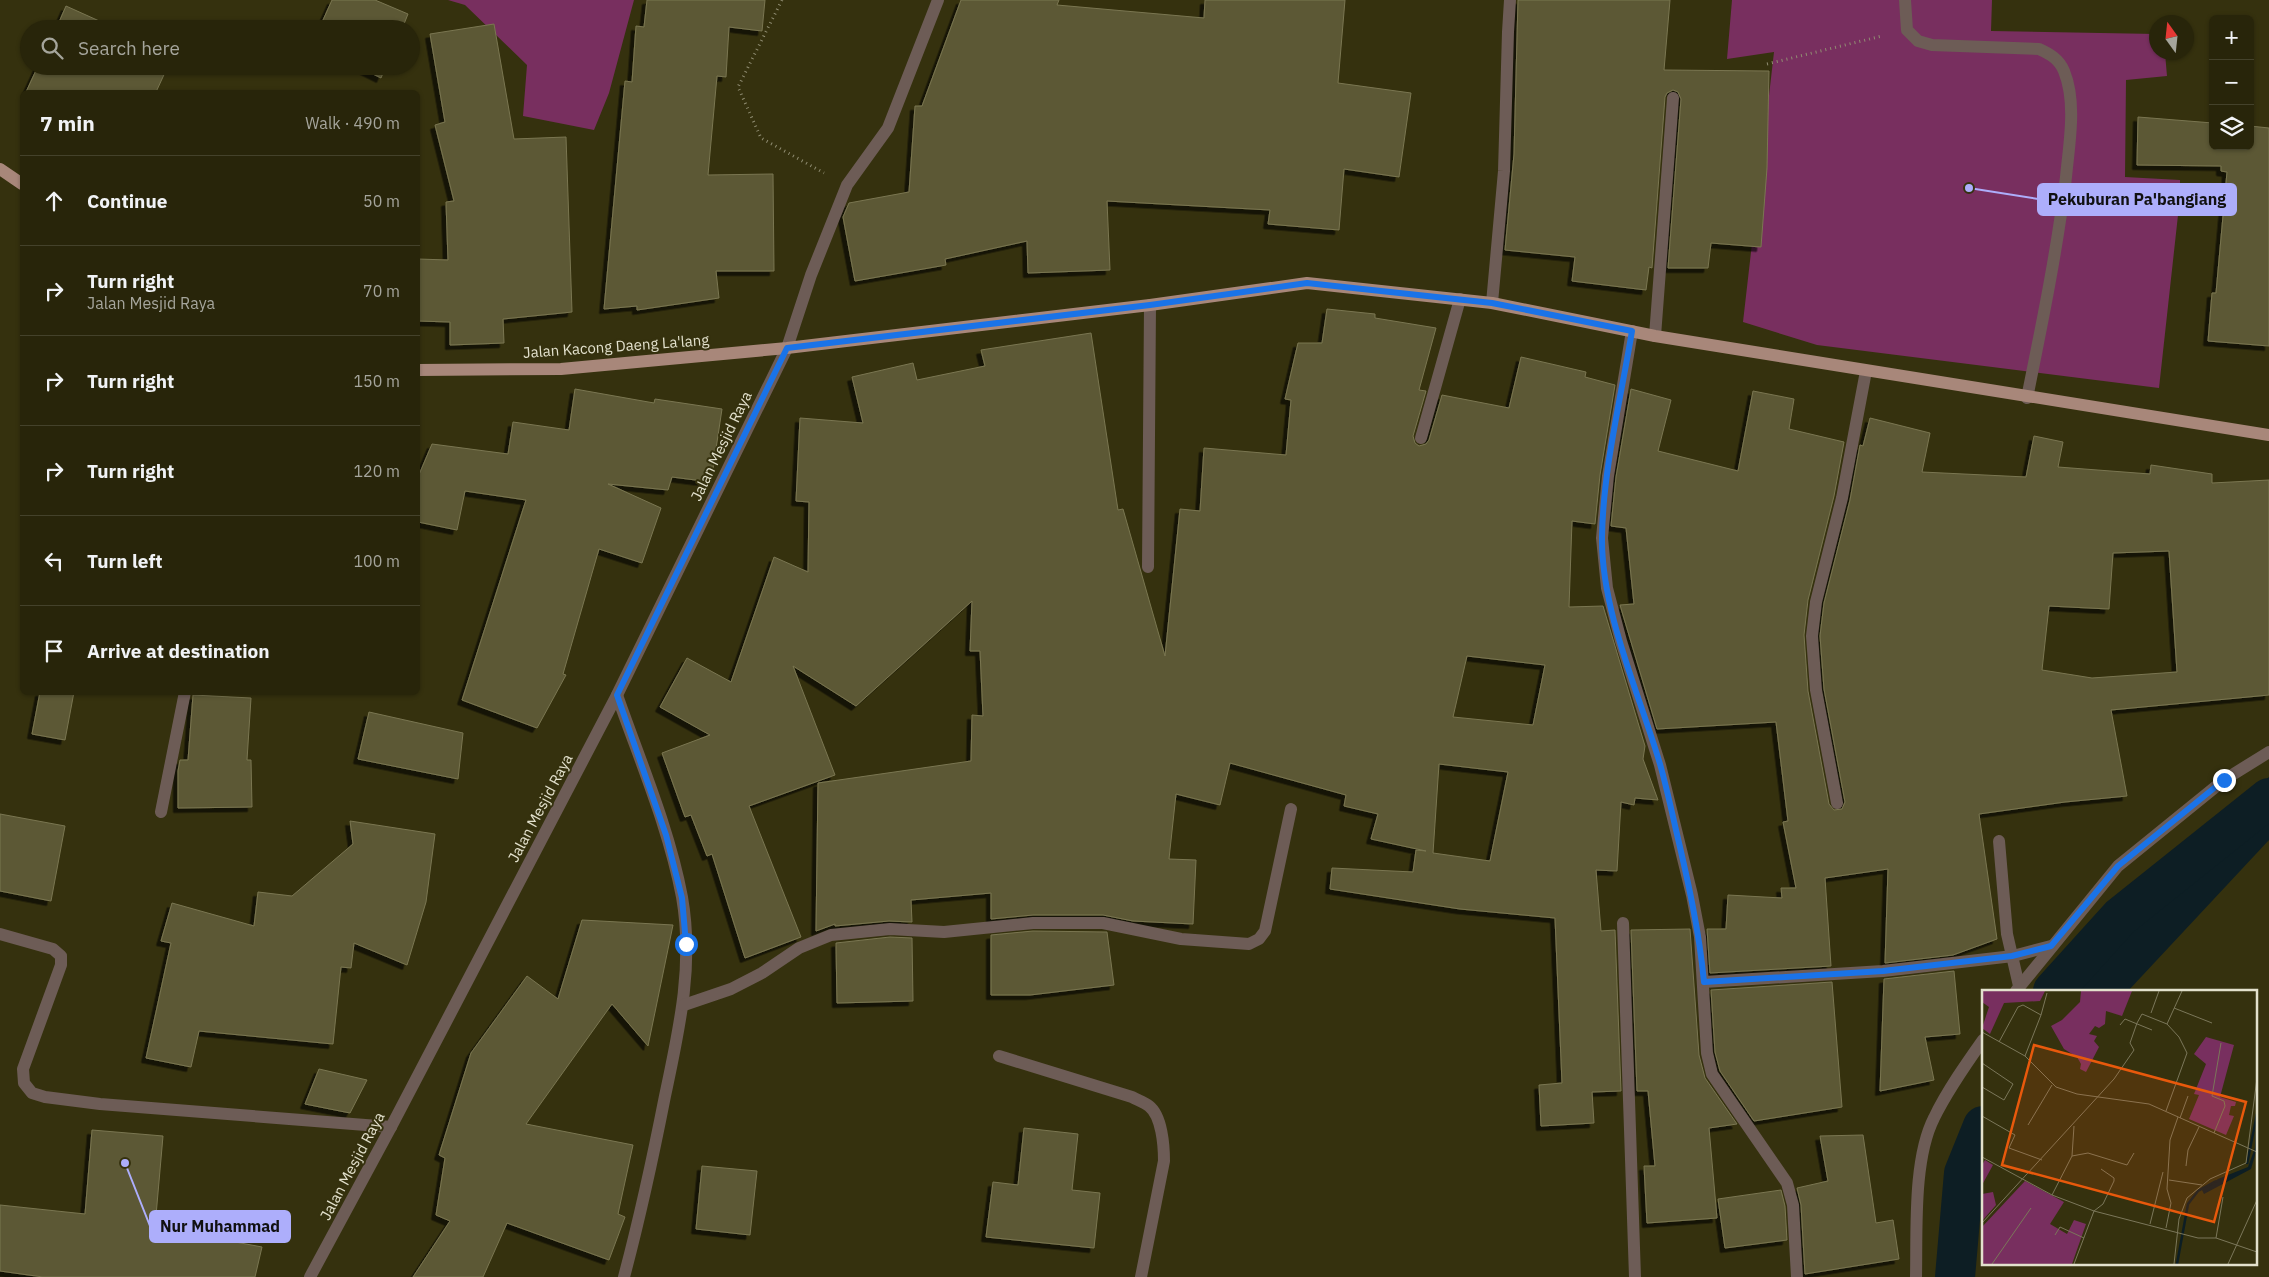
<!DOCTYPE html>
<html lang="en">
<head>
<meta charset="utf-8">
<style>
	:root { --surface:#28250a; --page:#302d13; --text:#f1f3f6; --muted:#a5a59c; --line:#44422b }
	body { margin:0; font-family:"IBM Plex Sans",sans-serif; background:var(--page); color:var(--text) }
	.controls { position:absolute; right:15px; top:15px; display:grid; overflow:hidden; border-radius:8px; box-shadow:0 1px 4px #0004 }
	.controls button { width:45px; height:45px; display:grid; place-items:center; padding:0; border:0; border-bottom:1px solid var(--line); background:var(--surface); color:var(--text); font:25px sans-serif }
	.compass { position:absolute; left:2149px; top:15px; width:45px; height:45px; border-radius:50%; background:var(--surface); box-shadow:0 1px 4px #0004; rotate:345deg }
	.stop { position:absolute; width:15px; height:15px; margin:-11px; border:4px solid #1a73e8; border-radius:50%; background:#fff }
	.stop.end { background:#1a73e8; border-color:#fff; box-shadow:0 1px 5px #0008 }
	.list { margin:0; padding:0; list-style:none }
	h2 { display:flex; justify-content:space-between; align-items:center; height:65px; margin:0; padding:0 20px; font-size:21px }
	h2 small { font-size:16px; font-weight:400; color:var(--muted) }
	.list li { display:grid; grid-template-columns:32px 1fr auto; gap:15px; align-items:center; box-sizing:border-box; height:90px; padding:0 20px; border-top:1px solid var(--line) }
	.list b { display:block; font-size:19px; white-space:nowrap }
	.list p { margin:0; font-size:16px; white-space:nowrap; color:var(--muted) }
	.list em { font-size:16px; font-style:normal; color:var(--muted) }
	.icon { flex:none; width:28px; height:28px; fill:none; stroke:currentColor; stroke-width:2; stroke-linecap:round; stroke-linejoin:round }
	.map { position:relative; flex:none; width:2269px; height:1277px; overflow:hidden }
	.search { position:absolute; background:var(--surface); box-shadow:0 1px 4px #0004; left:20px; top:20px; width:400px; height:55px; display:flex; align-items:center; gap:12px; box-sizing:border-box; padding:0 18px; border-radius:28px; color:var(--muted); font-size:19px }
	.panel { position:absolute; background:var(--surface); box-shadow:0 1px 4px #0004; left:20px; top:90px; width:400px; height:605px; border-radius:8px }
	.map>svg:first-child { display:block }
	.green { fill:#782f5f }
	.water { fill:#0d1e24 }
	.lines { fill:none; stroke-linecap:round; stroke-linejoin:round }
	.canal { stroke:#0d1e24; stroke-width:40 }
	.building { fill:#5c5835; stroke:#7a7651; fill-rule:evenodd; filter:url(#shadow) }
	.path { stroke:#908d72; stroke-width:3; stroke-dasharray:1 4; stroke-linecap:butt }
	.service { stroke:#6d5c56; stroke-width:12 }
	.minor { stroke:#6d5c56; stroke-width:12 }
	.tertiary { stroke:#6d5c56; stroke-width:12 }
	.primary { stroke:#a8877a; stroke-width:12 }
	.route { stroke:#1a73e8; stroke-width:6 }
	.labels { text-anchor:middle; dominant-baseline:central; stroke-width:4; stroke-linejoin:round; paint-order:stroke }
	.street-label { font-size:15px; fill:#e3e1cd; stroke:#35310e }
	.inset-river { fill:none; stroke:#0d1e24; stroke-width:2.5 }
	.inset-road { fill:none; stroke:#7b775a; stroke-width:1 }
	.view { fill:#e8590c; fill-opacity:0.15; stroke:#e8590c; stroke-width:2.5 }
	.inset-edge { fill:none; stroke:#e3e1cd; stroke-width:2.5 }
	.leader { fill:none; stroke:#adaefb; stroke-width:2 }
	.callout-dot { fill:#adaefb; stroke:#35310e; stroke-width:2 }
	.callout { fill:#adaefb; stroke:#adaefb; stroke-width:2 }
	.callout-label { font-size:16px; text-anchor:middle; font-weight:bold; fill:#111 }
</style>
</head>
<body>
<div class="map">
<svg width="2269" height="1277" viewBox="0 0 2269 1277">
	<defs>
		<filter id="shadow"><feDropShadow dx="-4.5" dy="4.5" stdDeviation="0" flood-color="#0009"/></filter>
	</defs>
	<rect width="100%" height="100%" fill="#35310e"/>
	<!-- green -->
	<g class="green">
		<path d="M448 0H634L609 93 594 130 523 116 527 65 465 5Z"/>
		<path d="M1732 0H1992L1991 31 2156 34V52L2165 53 2167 76 2126 80 2125 177 2180 180V197L2159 388 1817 345 1743 322 1774 52 1727 59Z"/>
	</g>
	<!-- water -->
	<path class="water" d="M2269 777V840L2128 991H2070L2194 841Z"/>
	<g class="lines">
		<!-- canal -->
		<g class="canal">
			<path d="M2053 991 2120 917 2269 798"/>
			<path d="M1955 1277 1964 1173 1983 1126"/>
		</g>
	</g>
	<!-- building -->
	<g class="building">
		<path d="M332 0H375L408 14 402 29H319Z"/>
		<path d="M647 0H765L762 31 729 27 726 77 717 76 708 175 773 174 774 271H716L719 298 637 310V306L604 309 625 81 632 82 636 26 644 27Z"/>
		<path d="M961 0H1059L1057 5 1204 18 1205 0H1345L1338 83 1411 93 1399 177 1344 169 1339 230 1268 224 1270 210 1107 201 1110 270 1028 273 1027 241 945 259 946 265 855 281 843 217 849 203 909 192 915 106H922Z"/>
		<path d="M1518 0H1670L1664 70 1769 71 1767 168 1761 247 1711 243 1708 268H1668L1681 99 1678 92 1673 90 1667 93 1665 97 1652 268 1649 267 1646 290 1572 281 1575 257 1505 250 1514 154Z"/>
		<path d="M66 6 117 29H56Z"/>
		<path d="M494 24 514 139 566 137 572 312 503 319 504 343 450 345V322L418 321V259L448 260 446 202 454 201 435 125 445 122 430 34Z"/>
		<path d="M38 66H168L156 92H26Z"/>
		<path d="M357 66H386L381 78Z"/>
		<path d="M2138 117 2213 123V146H2250V126L2269 128V346L2208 341 2212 293H2216L2227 172 2221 171V166L2137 165Z"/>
		<path d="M1327 309 1375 314V318L1436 328 1419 390 1426 391 1413 436 1415 443 1419 446 1426 444 1429 440 1442 395 1509 408 1521 357 1586 372 1585 377 1615 385 1600 475 1595 524 1572 521 1569 607 1603 606 1645 746 1643 759 1658 800 1635 798 1634 805 1621 802 1617 871 1596 870 1601 931 1615 930 1621 1091 1592 1092 1594 1123 1541 1126 1539 1085 1562 1083 1555 918 1460 909 1330 889 1332 868 1413 872 1416 850 1426 851 1371 839 1378 814 1344 806 1346 795 1230 763 1220 805 1176 794 1169 859 1196 860 1193 924 1133 921 1103 915H1033L991 919V893L911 900 912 922 889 921 835 926V924L816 931 818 783 971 761 972 715 983 716 980 651H970L972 601 856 706 793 666 835 775 749 806 801 937 745 958 712 854 707 856 691 815 685 817 662 753 710 735 660 707 687 658 731 682 774 557 808 572 809 502 796 501 800 418 863 423 852 377 913 363 917 380 985 366 981 350 1091 333 1118 510 1123 509 1165 656 1180 509 1200 511 1204 448 1286 455 1291 400 1285 399 1298 343H1322ZM1467 656 1545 665 1533 725 1453 717ZM1439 764 1508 772 1490 861 1433 853Z"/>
		<path d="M575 389 654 403 655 399 722 409 711 482 672 477 668 490 608 484 661 508 642 563 599 549 563 674 566 675 537 728 462 700 526 500 465 491 457 530 418 522V477L432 444 508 454 513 422 569 430Z"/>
		<path d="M1631 389 1671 400 1658 451 1738 471 1753 391 1794 399 1789 429 1844 442 1834 496 1808 600 1804 635 1808 691 1829 804 1834 810 1842 809 1845 802 1824 689 1820 636 1824 603 1850 500 1860 445 1863 446 1870 418 1930 433 1922 472 2026 477 2034 436 2063 442 2058 467 2150 474 2151 465 2212 474V483L2269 480V695L2111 710 2127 796 2065 802 1979 814 1997 939 1953 955 1885 963 1888 869 1825 878 1831 966 1710 973 1707 929H1726L1728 895 1782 898 1781 888H1796L1783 822 1788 821 1776 722 1657 729 1620 605 1634 604 1626 528 1611 526 1616 477ZM2169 551 2177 672 2092 678 2042 670 2049 606 2109 609 2113 553Z"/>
		<path d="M40 692H74L65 740 32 734Z"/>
		<path d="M193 695 251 698 247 760H251L252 807 178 808V771L180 760H188Z"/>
		<path d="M369 712 463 733 458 779 358 759Z"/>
		<path d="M0 814 65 826 51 901 0 891Z"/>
		<path d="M350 821 435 834 426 902 407 965 354 943 351 968 341 967 333 1044 199 1031 191 1067 146 1058 171 943 161 941 172 903 254 926 258 892 292 896 353 844Z"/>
		<path d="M582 920 673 925 648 1046 612 1004 526 1124 633 1145 618 1214 625 1217 609 1260 507 1223 483 1277H413L450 1221 436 1215 445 1158 439 1155 471 1053 527 976 558 999Z"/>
		<path d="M1690 929 1699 1055 1705 1078 1737 1124 1709 1128 1717 1218 1647 1223 1644 1166H1655L1648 1091H1637L1631 930Z"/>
		<path d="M1033 931 1107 932 1114 985 1030 995H991V935Z"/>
		<path d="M890 937 912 938 913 1001 837 1003 836 943Z"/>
		<path d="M1954 971 1960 1034 1925 1037 1934 1080 1880 1091 1884 979Z"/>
		<path d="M1832 982 1842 1107 1754 1121 1720 1071 1715 1052 1711 990Z"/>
		<path d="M319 1069 367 1080 350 1113 305 1104Z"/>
		<path d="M1024 1128 1078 1134 1072 1190 1100 1193 1094 1248 986 1237 993 1182 1018 1185Z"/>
		<path d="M92 1130 163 1136 155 1227 262 1247 255 1277H43L0 1271V1205L85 1214Z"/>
		<path d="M1863 1135 1876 1223 1893 1220 1899 1259 1805 1274 1801 1205 1797 1188 1828 1181 1820 1136Z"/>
		<path d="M702 1166 757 1171 750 1235 696 1229Z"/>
		<path d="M1781 1190 1785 1206 1787 1240 1725 1248 1718 1199Z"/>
	</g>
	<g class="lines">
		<!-- path -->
		<g class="path">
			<path d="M782 0 738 87 761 138 824 173"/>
			<path d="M1767 64 1882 36"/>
		</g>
		<!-- service -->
		<path class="service" d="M1148 567 1150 305"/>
		<!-- minor -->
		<g class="minor">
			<path d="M1905 0 1907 30 1918 41 1932 45 2039 49C2050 54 2059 59 2064 71 2077 103 2069 144 2066 177 2057 251 2042 324 2027 398"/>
			<path d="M1492 303 1504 171 1508 32 1510 0"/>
			<path d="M1632 331 1608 476 1602 538 1607 588 1621 641 1660 765 1692 895 1700 937 1707 1053 1712 1074 1787 1183 1793 1205 1797 1277"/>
			<path d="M1655 336 1673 98"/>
			<path d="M787 348 811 275 847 185 888 128 938 0"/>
			<path d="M1421 438 1460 299"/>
			<path d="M617 695C640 761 669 828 682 897 694 965 679 1030 665 1096 653 1157 640 1217 624 1277"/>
			<path d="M1837 803 1816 690 1812 636 1816 602 1842 498 1866 371"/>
			<path d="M161 812 185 692"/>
			<path d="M1999 841 2007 934 2019 986"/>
			<path d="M1623 923 1635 1277"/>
			<path d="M0 934 53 949 61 956V965L23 1069 24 1083 32 1093 45 1097 100 1104 391 1127"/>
			<path d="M1704 982 1883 971 2013 956 2051 946"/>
			<path d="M2016 991 2118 866 2224 780 2269 752"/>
			<path d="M684 1005 731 989 762 973 799 948 831 935 890 929 944 932 1033 923H1103L1181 939 1249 944 1259 939 1265 931 1291 809"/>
			<path d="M999 1056 1132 1097C1137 1100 1144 1102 1149 1106 1162 1116 1164 1146 1164 1161L1141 1277"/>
			<path d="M1916 1277C1917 1231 1913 1159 1934 1118 1947 1091 1966 1064 1983 1040"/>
		</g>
		<!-- tertiary -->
		<path class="tertiary" d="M310 1277 391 1127 617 695 787 348"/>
		<!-- primary -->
		<g class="primary">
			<path d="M0 169 22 184"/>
			<path d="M418 370 561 369 787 348 1150 305 1307 283 1492 303 1655 336 2269 435"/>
		</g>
	</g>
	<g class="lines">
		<!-- route -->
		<path class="route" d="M686 944 682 898 666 835 617 695 787 348 1150 305 1307 283 1492 303 1632 331C1621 398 1603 469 1602 537 1601 611 1639 693 1660 764 1666 785 1671 808 1676 830 1688 881 1699 930 1704 982L1883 971 2012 956 2051 946 2118 866 2224 780"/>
	</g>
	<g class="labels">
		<!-- street labels -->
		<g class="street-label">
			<text transform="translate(616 346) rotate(-4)">Jalan Kacong Daeng La'lang</text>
			<text transform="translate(721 446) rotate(-64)">Jalan Mesjid Raya</text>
			<text transform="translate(540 808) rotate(-62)">Jalan Mesjid Raya</text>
			<text transform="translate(352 1166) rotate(-62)">Jalan Mesjid Raya</text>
		</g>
	</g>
	<!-- overview -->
	<g transform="translate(1982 990)">
		<rect width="275" height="275" fill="#35310e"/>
		<path d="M0 1H63L58 11 22 13 8 44 0 38 7 17 0 12ZM99 1H150L140 26 124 21 123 34 117 38 113 36 107 44 115 46 112 51 117 57 104 82 98 79 99 74 95 67 82 59 69 36 80 30 98 12ZM224 47 252 55 238 107 254 112 253 116H249L247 125 252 126 244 145 207 129 217 105 212 104 224 74 212 64ZM3 170 11 175 0 195V175ZM43 191 82 212 68 234 85 244 92 230 104 234 90 274H0V237ZM11 202 14 215 0 231V204Z" fill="#782f5f"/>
		<path d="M275 114V158L269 179 222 204 220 200 236 189 266 177 273 158Z" fill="#0d1e24"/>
		<path class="inset-river" d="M265 174 275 124M195 274 206 214 216 201 234 191"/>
		<path class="inset-road" d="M192 18 230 33M169 23 177 1M155 33 160 24 185 34 197 47 205 63 184 121M185 34 200 1M138 35 143 29 170 40M0 42 43 66 74 97 95 104 167 114 275 162M17 52 36 17 41 15 59 25 65 3M43 66 59 25M0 73 31 94 22 110 0 97M0 126 33 145 27 158 60 170M198 128 206 106M46 135 70 95M232 143 243 116 242 111 230 106 239 53M90 166 106 163 145 175 152 163M0 167 70 205 112 221 216 248H234L275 262M204 176 206 160 217 137M187 190 220 195M70 205 90 166 92 136M0 233 132 89 152 60 148 53 155 33M168 234 181 182M184 238 189 213 185 199 188 150 196 127M73 245 78 237 102 248M234 248 241 207M10 274 49 218M92 274 112 221 121 214 132 191V188L119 179M192 274 197 229 205 208 228 189 264 173 275 88M246 274 275 210"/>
		<path class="view" d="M52 55 264 112 232 232 20 175Z"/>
		<rect width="275" height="275" class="inset-edge"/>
	</g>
	<!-- callouts -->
	<path class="leader" d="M1969 188L2038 199M125 1163L150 1226"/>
	<g class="callout-dot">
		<circle cx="1969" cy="188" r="5"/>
		<circle cx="125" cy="1163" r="5"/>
	</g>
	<g class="callout">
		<rect x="2038" y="184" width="198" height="31" rx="5"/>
		<rect x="150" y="1211" width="140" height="31" rx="5"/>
	</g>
	<g class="callout-label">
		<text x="2137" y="205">Pekuburan Pa'bangiang</text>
		<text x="220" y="1232">Nur Muhammad</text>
	</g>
</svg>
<div class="controls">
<button>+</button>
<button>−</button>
<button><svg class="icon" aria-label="layers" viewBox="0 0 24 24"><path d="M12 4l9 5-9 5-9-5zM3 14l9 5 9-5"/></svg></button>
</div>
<svg class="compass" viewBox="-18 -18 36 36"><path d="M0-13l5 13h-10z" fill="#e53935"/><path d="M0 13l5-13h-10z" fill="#a5a59c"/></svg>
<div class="stop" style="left:686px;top:944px"></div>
<div class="stop end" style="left:2224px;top:780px"></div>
<div class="search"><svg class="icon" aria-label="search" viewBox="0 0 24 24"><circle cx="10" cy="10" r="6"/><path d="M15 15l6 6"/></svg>Search here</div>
<section class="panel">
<h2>7 min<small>Walk · 490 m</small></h2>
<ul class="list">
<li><svg class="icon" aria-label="ahead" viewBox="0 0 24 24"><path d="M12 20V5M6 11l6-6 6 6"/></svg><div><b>Continue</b></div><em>50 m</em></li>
<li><svg class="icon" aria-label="right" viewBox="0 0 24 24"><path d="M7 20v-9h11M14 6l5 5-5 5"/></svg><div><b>Turn right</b><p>Jalan Mesjid Raya</p></div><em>70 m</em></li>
<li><svg class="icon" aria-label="right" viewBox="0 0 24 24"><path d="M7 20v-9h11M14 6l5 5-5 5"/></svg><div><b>Turn right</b></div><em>150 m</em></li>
<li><svg class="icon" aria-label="right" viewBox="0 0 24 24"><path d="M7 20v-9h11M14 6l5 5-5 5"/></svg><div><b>Turn right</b></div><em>120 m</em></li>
<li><svg class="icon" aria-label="left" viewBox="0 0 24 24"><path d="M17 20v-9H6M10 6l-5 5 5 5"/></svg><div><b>Turn left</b></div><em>100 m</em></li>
<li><svg class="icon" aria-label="arrive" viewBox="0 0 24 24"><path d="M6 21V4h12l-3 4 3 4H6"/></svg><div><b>Arrive at destination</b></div></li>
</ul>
</section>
</div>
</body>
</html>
